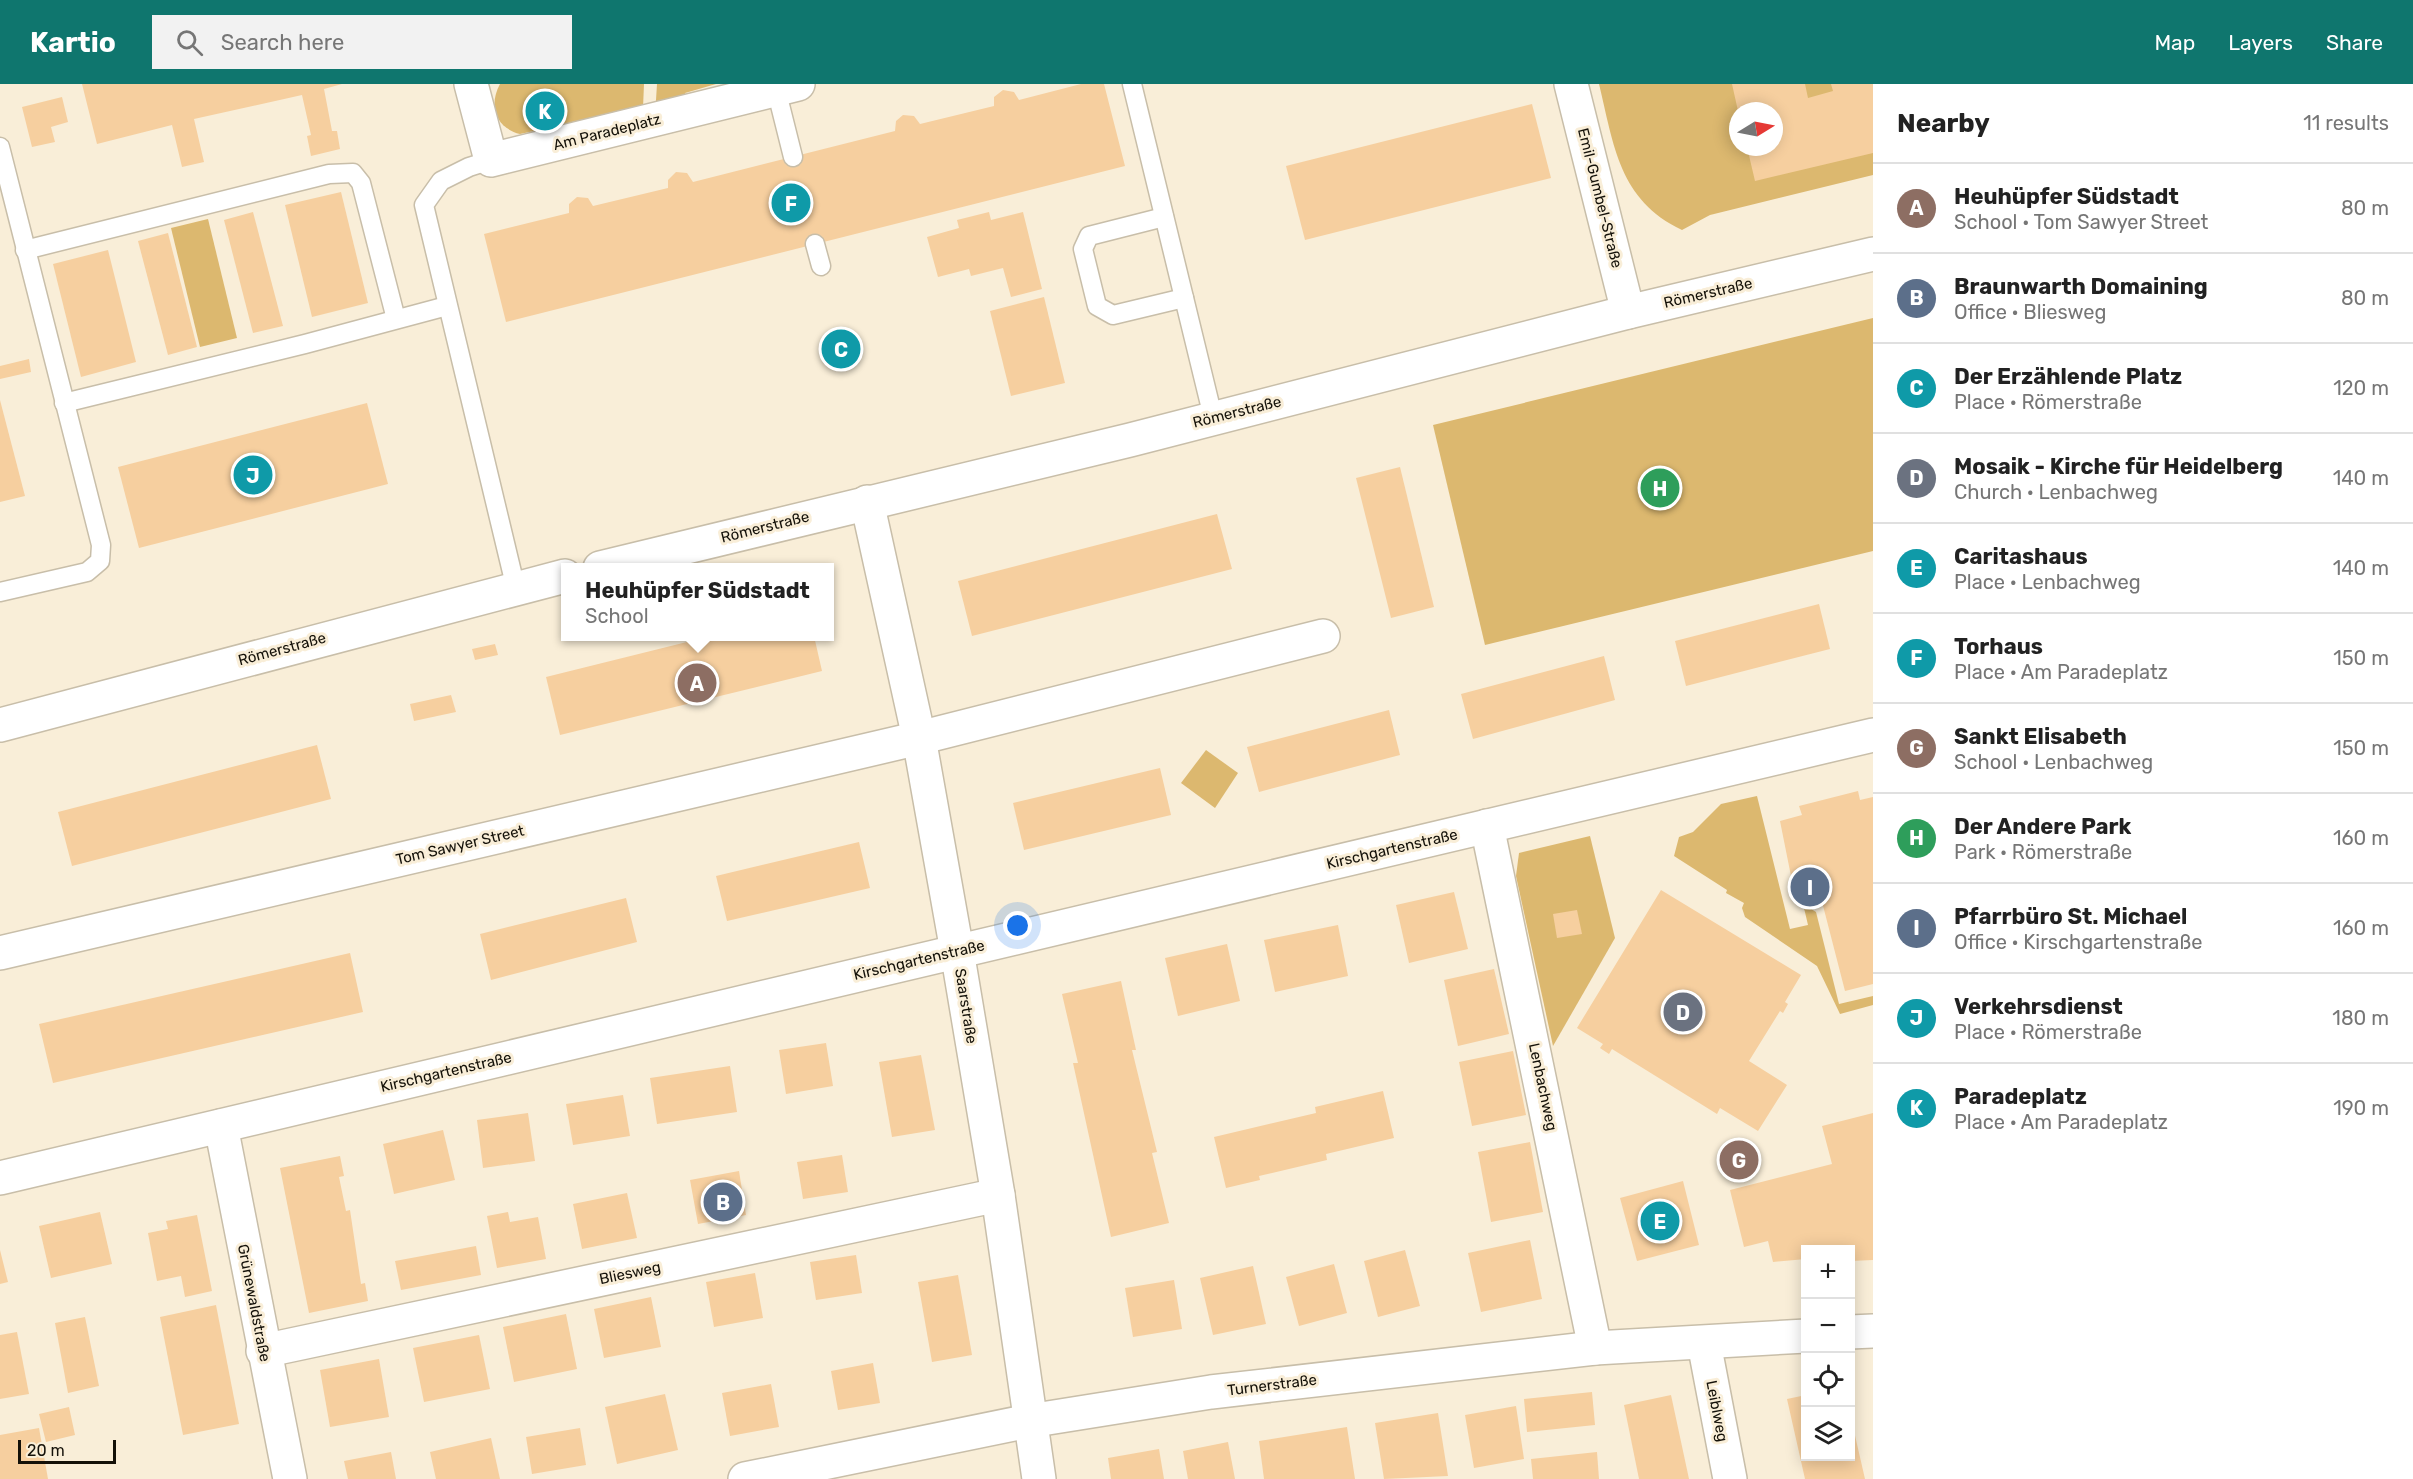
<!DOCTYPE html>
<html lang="en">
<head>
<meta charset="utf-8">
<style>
	:root { --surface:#fff; --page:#f2f2f2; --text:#222; --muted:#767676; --line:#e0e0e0; --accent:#0f766e }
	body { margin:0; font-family:Rubik,sans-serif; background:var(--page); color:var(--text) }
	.controls { position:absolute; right:18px; bottom:18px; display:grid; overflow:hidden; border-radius:0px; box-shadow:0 3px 15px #0003 }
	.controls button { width:54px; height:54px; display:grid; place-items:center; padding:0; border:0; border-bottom:2px solid var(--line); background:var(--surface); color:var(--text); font:30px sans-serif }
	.compass { position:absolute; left:1729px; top:18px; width:54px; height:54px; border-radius:50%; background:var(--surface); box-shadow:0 3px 15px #0003; rotate:80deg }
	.scale { position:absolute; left:18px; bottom:15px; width:98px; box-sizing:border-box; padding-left:6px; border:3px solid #141109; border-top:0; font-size:16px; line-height:21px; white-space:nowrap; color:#141109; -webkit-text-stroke:4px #f9eed8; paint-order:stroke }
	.you { position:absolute; left:1018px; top:842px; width:21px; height:21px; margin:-15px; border:4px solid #fff; border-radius:50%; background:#1a73e8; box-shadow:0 0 0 9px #1a73e833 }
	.badge { display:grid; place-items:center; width:39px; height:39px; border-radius:50%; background:var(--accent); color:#fff; font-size:20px; font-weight:700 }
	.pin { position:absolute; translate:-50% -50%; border:3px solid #fff; box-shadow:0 2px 6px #0006 }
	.popup { position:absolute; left:561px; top:479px; width:273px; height:78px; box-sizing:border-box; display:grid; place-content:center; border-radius:0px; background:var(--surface); filter:drop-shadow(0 2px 4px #0005); font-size:20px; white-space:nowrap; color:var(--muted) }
	.popup b { font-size:22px; color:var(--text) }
	.popup::after { content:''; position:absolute; left:50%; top:100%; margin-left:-12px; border:12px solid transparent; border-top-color:var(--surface) }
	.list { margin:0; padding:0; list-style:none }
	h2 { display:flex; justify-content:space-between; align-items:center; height:78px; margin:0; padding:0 24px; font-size:26px }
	h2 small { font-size:20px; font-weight:400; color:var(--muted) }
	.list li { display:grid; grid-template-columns:39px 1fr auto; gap:18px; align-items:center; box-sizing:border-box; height:90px; padding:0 24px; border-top:2px solid var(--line) }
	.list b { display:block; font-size:22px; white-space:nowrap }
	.list p { margin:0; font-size:20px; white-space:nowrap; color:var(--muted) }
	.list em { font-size:20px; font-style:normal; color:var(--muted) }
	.icon { flex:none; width:33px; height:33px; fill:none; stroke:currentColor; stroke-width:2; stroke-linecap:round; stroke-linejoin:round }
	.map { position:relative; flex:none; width:1873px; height:1395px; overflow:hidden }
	header { display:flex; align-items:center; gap:36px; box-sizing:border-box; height:84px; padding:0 30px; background:var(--accent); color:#fff }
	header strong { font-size:28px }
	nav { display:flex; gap:33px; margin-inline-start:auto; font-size:21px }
	.search { width:420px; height:54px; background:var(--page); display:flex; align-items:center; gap:15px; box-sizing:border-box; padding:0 21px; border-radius:0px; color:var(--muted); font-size:22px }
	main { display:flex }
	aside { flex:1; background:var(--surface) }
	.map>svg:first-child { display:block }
	.green { fill:#dcb86f; fill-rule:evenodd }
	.building { fill:#f6cf9f }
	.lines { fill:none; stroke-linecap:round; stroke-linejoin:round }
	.service-casing { stroke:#c8bea9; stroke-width:21 }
	.minor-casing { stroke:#c8bea9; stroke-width:36 }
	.primary-casing { stroke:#c8bea9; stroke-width:36 }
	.service { stroke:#fff; stroke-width:18 }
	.minor { stroke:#fff; stroke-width:33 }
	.primary { stroke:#fff; stroke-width:33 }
	.labels { text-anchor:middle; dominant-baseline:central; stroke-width:6; stroke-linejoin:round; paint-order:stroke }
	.street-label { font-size:15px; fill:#141109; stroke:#f9eed8 }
</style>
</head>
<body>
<header>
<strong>Kartio</strong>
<div class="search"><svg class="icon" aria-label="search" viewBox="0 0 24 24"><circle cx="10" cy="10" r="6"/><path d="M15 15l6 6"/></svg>Search here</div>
<nav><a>Map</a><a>Layers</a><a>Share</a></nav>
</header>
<main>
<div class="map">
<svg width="1873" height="1395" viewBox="0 0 1873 1395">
	<rect width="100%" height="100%" fill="#f9eed8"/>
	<!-- green -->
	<g class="green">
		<path d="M500 0H644L643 24 520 50C496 44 488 22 500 0Z"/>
		<path d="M657 0H716L685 9 692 22 655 32Z"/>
		<path d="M1599 0H1873V91L1710 131 1682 146C1619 116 1614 62 1599 0ZM1738 27H1774V63H1738Z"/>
		<path d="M208 135 237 254 200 263 171 144Z"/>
		<path d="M1873 234V467L1485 561 1433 341Z"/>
		<path d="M1206 666 1238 689 1215 724 1181 699Z"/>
		<path d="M1757 712 1790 845 1808 841 1804 824 1808 823 1816 828 1839 920 1873 912V921L1840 930 1817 882 1745 833 1742 824 1744 819 1726 809 1727 806 1674 772 1679 753 1693 748 1721 720Z"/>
		<path d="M1590 752 1615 854 1553 962 1516 792 1519 769Z"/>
	</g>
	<!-- building -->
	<g class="building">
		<path d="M82 0H342L324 5 332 47H337L340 65 311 72 307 52 311 51 302 11 194 35 204 78 182 83 172 41 97 60Z"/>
		<path d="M1081 0H1104L1125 82 506 238 484 150 569 129V120L577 113 588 114 593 122 668 104V96L676 88 687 89 693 98 895 47 896 37 903 31 914 32 920 40 994 22V13L1003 6 1014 8 1019 16Z"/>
		<path d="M1732 0H1805L1808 14 1833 7 1831 0H1873V69L1755 97 1747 63H1774V27H1738Z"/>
		<path d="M62 13 68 38 51 43 55 58 32 63 22 23Z"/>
		<path d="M1532 20 1551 94 1305 156 1286 82Z"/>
		<path d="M341 108 368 219 312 233 285 121Z"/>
		<path d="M253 128 283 242 253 249 224 136Z"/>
		<path d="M989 128 991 136 1023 128 1042 205 1011 213 1003 184 971 192 969 185 938 193 927 153 959 144 957 136Z"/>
		<path d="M168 149 197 263 168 271 138 157Z"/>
		<path d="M108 166 136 278 81 293 53 180Z"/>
		<path d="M1044 213 1065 299 1011 312 990 227Z"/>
		<path d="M29 275 31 288 0 295V282Z"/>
		<path d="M0 316 25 412 0 418Z"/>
		<path d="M367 319 388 400 139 464 118 383Z"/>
		<path d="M1400 383 1434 523 1391 534 1356 394Z"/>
		<path d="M1217 430 1232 485 972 552 958 497Z"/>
		<path d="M1819 520 1830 565 1686 602 1675 557Z"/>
		<path d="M711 552H814L822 587 560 651 546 593Z"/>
		<path d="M495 560 498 571 475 576 472 565Z"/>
		<path d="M1604 572 1615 616 1473 655 1461 610Z"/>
		<path d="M451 611 456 628 414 637 410 620Z"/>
		<path d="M1389 626 1400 671 1259 708 1247 663Z"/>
		<path d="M317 661 331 715 72 782 58 728Z"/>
		<path d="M1160 684 1171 731 1024 766 1013 719Z"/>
		<path d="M1858 707 1860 716 1873 713V900L1845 907 1820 810 1800 815 1795 796 1792 797 1780 737 1802 731 1799 722Z"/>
		<path d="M859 758 870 804 727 837 716 792Z"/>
		<path d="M1661 806 1801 891 1785 918 1788 920 1783 929 1780 927 1749 977 1787 1001 1758 1047 1720 1024 1717 1030 1612 965 1609 970 1600 964 1603 960 1577 944Z"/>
		<path d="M1454 808 1468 865 1409 879 1396 821Z"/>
		<path d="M626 814 637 858 491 896 480 850Z"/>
		<path d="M1577 826 1582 850 1557 854 1553 830Z"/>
		<path d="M1338 841 1348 892 1275 908 1264 856Z"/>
		<path d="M1227 860 1240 917 1178 932 1165 874Z"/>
		<path d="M350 869 363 928 53 999 39 940Z"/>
		<path d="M1494 885 1509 950 1458 962 1444 896Z"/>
		<path d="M1121 897 1136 966H1132L1157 1068 1152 1069 1169 1139 1111 1153 1073 979H1078L1062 910Z"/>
		<path d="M826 959 833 1002 786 1010 779 966Z"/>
		<path d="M1513 967 1526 1031 1472 1042 1459 978Z"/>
		<path d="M921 971 935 1046 892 1053 879 978Z"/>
		<path d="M730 982 737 1028 657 1040 650 994Z"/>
		<path d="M1383 1007 1394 1054 1326 1070 1327 1076 1259 1092 1260 1096 1226 1104 1214 1053 1316 1029 1315 1023Z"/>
		<path d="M623 1011 630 1052 573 1061 566 1020Z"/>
		<path d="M528 1029 535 1077 483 1084 477 1036Z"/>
		<path d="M1873 1029V1176L1851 1177V1166H1806V1175L1773 1178 1768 1157 1744 1163 1730 1106 1832 1080 1822 1042Z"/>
		<path d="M443 1046 455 1096 394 1110 383 1060Z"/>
		<path d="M1530 1058 1543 1128 1491 1138 1478 1068Z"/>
		<path d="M842 1071 848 1108 803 1115 797 1078Z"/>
		<path d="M340 1072 344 1092 339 1093 346 1127 350 1126 361 1200 365 1199 368 1217 309 1229 280 1084Z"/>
		<path d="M739 1087 746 1131 698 1140 690 1096Z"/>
		<path d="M1683 1097 1699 1161 1637 1177 1620 1114Z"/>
		<path d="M627 1109 637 1154 582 1165 573 1120Z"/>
		<path d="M100 1128 112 1180 51 1194 39 1142Z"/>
		<path d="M508 1128 510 1138 538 1133 546 1175 497 1184 487 1132Z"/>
		<path d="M197 1131 212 1207 185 1213 181 1192 157 1197 148 1149 168 1145 166 1137Z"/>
		<path d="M1530 1156 1542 1215 1481 1228 1468 1169Z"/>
		<path d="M476 1162 481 1191 401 1206 395 1177Z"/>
		<path d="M0 1166 8 1198 0 1200Z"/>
		<path d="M1405 1166 1420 1222 1378 1233 1364 1177Z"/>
		<path d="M856 1171 862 1209 816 1216 810 1178Z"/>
		<path d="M1334 1180 1347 1229 1299 1242 1286 1193Z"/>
		<path d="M1253 1182 1266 1240 1213 1251 1200 1194Z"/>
		<path d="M755 1189 763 1234 714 1243 706 1198Z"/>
		<path d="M958 1191 972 1271 932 1278 918 1198Z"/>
		<path d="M1174 1196 1182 1245 1133 1253 1125 1204Z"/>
		<path d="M651 1213 661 1263 604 1274 594 1225Z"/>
		<path d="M216 1221 239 1340 183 1351 160 1233Z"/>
		<path d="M566 1230 577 1285 514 1298 503 1243Z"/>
		<path d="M85 1233 99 1302 68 1309 55 1239Z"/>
		<path d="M17 1248 29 1310 0 1315V1251Z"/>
		<path d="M479 1251 490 1305 424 1318 413 1264Z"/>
		<path d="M379 1275 389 1333 330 1343 320 1286Z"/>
		<path d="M873 1279 880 1319 838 1326 831 1287Z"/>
		<path d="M771 1300 779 1343 730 1352 722 1309Z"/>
		<path d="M1592 1308 1595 1341 1527 1348 1524 1315Z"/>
		<path d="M665 1310 678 1366 617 1380 605 1323Z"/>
		<path d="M1671 1311 1689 1395H1639L1624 1321Z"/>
		<path d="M1806 1311V1372H1851V1334L1865 1395H1805L1787 1315Z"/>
		<path d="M1516 1322 1524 1375 1474 1384 1465 1331Z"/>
		<path d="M69 1323 75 1351 46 1358 39 1330Z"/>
		<path d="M1438 1329 1448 1392 1384 1395 1375 1339Z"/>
		<path d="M1347 1343 1355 1395H1264L1259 1357Z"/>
		<path d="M39 1344 48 1395H0V1351Z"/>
		<path d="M580 1344 586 1381 532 1390 526 1353Z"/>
		<path d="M491 1354 500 1395H436L430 1368Z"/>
		<path d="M1228 1358 1235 1395H1188L1183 1367Z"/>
		<path d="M1159 1365 1164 1395H1111L1108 1374Z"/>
		<path d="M391 1368 396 1395H348L344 1377Z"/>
		<path d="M1597 1368 1599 1395H1533L1531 1375Z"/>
	</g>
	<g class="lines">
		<defs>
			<g id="service">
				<path d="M1132 0 1213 333"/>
				<path d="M776 5 793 73"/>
				<path d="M0 63 101 461 100 477 87 488 0 508"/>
				<path d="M491 76 469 83 441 97 424 121 516 505"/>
				<path d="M1164 133 1089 152 1083 165 1097 222 1113 231 1184 214"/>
				<path d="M815 160 821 182"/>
				<path d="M25 166 329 90 353 89 361 99 396 235"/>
				<path d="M64 319 305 260 447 222"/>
			</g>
			<g id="minor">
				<path d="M471 0 491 76 798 0"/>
				<path d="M1571 0 1628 228"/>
				<path d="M867 418 919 654 957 867 998 1111 1039 1395"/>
				<path d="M1487 742 1595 1264"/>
				<path d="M0 869 919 654 1323 552"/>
				<path d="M221 1042 290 1395"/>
				<path d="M0 1094 1873 651"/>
				<path d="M1850 1248 1873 1247"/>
				<path d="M1704 1259 1730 1395"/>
				<path d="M263 1267 998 1111"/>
				<path d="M745 1395 1029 1337 1211 1308 1595 1264 1806 1252"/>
			</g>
			<g id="primary">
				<path d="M600 484 1130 356 1628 228 1873 170"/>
				<path d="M0 641 565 492"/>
			</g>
		</defs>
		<!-- service casing -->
		<use href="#service" class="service-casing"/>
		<!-- minor casing -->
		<use href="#minor" class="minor-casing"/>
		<!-- primary casing -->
		<use href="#primary" class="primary-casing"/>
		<!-- service -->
		<use href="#service" class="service"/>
		<!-- minor -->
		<use href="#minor" class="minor"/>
		<!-- primary -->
		<use href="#primary" class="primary"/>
	</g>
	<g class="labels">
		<!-- street labels -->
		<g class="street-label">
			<text transform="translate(607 48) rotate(-14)">Am Paradeplatz</text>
			<text transform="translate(1600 114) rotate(76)">Emil-Gumbel-Straße</text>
			<text transform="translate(1708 209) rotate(-13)">Römerstraße</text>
			<text transform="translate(1237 328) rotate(-14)">Römerstraße</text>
			<text transform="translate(765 443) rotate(-14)">Römerstraße</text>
			<text transform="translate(282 565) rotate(-15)">Römerstraße</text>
			<text transform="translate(460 761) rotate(-13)">Tom Sawyer Street</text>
			<text transform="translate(1392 765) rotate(-13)">Kirschgartenstraße</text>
			<text transform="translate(919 876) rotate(-13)">Kirschgartenstraße</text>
			<text transform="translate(966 922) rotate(81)">Saarstraße</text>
			<text transform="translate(446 988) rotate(-13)">Kirschgartenstraße</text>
			<text transform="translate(1543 1003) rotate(78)">Lenbachweg</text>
			<text transform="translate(630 1189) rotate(-12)">Bliesweg</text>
			<text transform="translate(254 1219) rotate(79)">Grünewaldstraße</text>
			<text transform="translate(1272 1301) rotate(-7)">Turnerstraße</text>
			<text transform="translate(1717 1327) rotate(79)">Leiblweg</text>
		</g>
	</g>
</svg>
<div class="controls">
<button>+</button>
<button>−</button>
<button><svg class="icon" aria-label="locate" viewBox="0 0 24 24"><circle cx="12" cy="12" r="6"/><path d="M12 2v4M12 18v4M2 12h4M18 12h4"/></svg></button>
<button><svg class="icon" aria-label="layers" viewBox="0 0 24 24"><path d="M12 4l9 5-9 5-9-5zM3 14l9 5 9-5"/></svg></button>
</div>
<svg class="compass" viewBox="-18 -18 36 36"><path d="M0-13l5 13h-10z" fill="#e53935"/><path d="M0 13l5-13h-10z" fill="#767676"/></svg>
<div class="scale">20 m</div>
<div class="you"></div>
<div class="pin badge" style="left:697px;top:599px;background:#8d6e63">A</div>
<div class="popup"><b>Heuhüpfer Südstadt</b>School</div>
<div class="pin badge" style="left:723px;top:1118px;background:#5c6f8a">B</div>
<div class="pin badge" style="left:841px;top:265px;background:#0f9aa8">C</div>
<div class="pin badge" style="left:1683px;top:928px;background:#6b7280">D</div>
<div class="pin badge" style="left:1660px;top:1137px;background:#0f9aa8">E</div>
<div class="pin badge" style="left:791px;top:119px;background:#0f9aa8">F</div>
<div class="pin badge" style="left:1739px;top:1076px;background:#8d6e63">G</div>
<div class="pin badge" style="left:1660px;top:404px;background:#2e9e5b">H</div>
<div class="pin badge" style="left:1810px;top:803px;background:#5c6f8a">I</div>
<div class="pin badge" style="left:253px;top:391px;background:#0f9aa8">J</div>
<div class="pin badge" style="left:545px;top:27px;background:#0f9aa8">K</div>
</div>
<aside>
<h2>Nearby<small>11 results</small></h2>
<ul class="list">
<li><span class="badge" style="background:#8d6e63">A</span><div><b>Heuhüpfer Südstadt</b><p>School · Tom Sawyer Street</p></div><em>80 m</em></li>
<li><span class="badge" style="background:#5c6f8a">B</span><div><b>Braunwarth Domaining</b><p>Office · Bliesweg</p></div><em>80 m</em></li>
<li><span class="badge" style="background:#0f9aa8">C</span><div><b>Der Erzählende Platz</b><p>Place · Römerstraße</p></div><em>120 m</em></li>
<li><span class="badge" style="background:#6b7280">D</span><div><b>Mosaik - Kirche für Heidelberg</b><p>Church · Lenbachweg</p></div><em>140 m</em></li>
<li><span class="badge" style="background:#0f9aa8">E</span><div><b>Caritashaus</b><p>Place · Lenbachweg</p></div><em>140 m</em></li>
<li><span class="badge" style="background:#0f9aa8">F</span><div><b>Torhaus</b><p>Place · Am Paradeplatz</p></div><em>150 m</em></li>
<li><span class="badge" style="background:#8d6e63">G</span><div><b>Sankt Elisabeth</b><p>School · Lenbachweg</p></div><em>150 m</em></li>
<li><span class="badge" style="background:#2e9e5b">H</span><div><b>Der Andere Park</b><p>Park · Römerstraße</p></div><em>160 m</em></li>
<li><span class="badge" style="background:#5c6f8a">I</span><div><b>Pfarrbüro St. Michael</b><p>Office · Kirschgartenstraße</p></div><em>160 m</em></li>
<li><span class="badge" style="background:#0f9aa8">J</span><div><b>Verkehrsdienst</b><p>Place · Römerstraße</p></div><em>180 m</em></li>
<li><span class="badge" style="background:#0f9aa8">K</span><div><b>Paradeplatz</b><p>Place · Am Paradeplatz</p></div><em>190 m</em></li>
</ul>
</aside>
</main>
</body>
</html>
